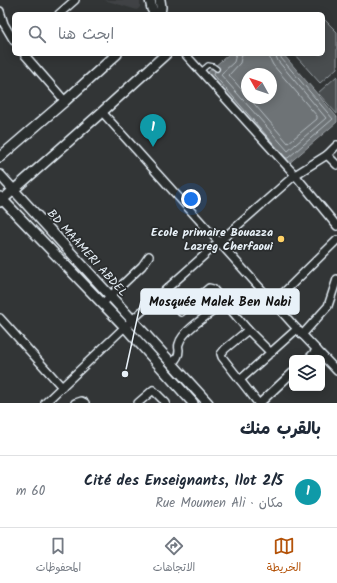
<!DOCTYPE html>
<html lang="ar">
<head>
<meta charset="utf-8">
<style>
	:root { --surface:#fff; --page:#f6f6f7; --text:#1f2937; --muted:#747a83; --line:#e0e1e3; --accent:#b45309 }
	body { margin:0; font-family:Kalam,"Playpen Sans Arabic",sans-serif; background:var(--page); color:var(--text); direction:rtl }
	.controls { position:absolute; right:12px; bottom:12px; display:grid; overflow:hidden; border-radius:6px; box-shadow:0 2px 10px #0003 }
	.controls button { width:36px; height:36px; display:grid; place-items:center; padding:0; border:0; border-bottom:1px solid var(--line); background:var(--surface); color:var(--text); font:20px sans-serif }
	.compass { position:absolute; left:241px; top:68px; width:36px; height:36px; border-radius:50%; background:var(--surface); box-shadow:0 2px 10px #0003; rotate:310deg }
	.you { position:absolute; left:191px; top:199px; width:14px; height:14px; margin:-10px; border:3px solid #fff; border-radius:50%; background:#1a73e8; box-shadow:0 0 0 6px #1a73e833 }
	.badge { display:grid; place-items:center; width:26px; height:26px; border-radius:50%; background:var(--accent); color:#fff; font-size:13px; font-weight:700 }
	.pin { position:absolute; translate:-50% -33px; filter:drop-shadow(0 1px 2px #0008) }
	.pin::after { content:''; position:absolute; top:21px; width:14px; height:12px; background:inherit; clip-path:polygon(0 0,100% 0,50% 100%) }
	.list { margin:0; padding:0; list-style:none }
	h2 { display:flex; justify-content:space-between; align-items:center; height:52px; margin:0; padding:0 16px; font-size:17px }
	h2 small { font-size:13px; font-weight:400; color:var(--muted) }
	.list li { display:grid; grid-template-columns:26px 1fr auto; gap:12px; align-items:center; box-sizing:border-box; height:72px; padding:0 16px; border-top:1px solid var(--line) }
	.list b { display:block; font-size:15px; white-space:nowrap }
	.list p { margin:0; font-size:13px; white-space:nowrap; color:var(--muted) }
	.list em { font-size:13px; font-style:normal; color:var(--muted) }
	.icon { flex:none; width:22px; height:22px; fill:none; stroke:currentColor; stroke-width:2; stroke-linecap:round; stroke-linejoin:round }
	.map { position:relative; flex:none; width:337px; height:403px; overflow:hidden; direction:ltr }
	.search { position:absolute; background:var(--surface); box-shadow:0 2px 10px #0003; left:12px; right:12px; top:12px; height:44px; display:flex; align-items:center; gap:10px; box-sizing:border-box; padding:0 14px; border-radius:6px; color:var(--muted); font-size:15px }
	.sheet { height:124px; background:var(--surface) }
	nav { display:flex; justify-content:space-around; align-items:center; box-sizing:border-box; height:56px; border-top:1px solid var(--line); background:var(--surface); font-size:11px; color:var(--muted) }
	nav a { display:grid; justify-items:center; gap:2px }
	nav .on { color:var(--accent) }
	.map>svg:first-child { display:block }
	.built { fill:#3f4244 }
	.green { fill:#494d4f; stroke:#989fa4 }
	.water { fill:#6e7376; stroke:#9fa5aa; fill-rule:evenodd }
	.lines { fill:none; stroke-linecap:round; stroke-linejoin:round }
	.shore { stroke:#b7bfc4; stroke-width:1 }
	.lane-casing { stroke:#e8f1f8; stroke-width:6 }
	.street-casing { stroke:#e8f1f8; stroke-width:10 }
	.secondary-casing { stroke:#e8f1f8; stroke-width:12 }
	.lane { stroke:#2a2d2e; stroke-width:3.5 }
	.street { stroke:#2a2d2e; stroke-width:7 }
	.secondary { stroke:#2a2d2e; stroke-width:9 }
	.poi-dot { fill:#ffd166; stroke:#2a2d2e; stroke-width:1.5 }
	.labels { text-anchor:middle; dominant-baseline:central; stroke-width:3.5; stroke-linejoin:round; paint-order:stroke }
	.poi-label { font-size:12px; font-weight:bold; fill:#e8f1f8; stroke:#2a2d2e; text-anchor:end }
	.street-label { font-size:12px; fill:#e8f1f8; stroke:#2a2d2e }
	.leader { fill:none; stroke:#e8f1f8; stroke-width:1.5 }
	.callout-dot { fill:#e8f1f8; stroke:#2a2d2e; stroke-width:1.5 }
	.callout { fill:#e8f1f8; stroke:#e8f1f8; stroke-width:1.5 }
	.callout-label { font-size:13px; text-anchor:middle; font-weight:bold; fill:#111 }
</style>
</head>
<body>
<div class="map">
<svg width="337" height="403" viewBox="0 0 337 403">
	<rect width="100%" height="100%" fill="#323536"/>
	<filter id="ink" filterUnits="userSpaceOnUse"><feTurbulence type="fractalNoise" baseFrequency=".025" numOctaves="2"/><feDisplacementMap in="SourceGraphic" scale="8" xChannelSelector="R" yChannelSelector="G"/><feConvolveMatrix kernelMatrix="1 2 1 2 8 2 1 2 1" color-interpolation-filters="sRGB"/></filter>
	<g filter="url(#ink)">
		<!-- built -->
		<path class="built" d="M104 0H140V7L137 10Z"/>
		<!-- green -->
		<g class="green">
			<path d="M323 18 337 32V68L320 83 294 54H323Z"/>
			<path d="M337 76V114L318 93Z"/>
		</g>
		<!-- water -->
		<path class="water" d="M229 54H283L337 117V122L287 165 207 73ZM247 74H271V98H247Z"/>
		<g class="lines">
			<!-- shore -->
			<g class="shore">
				<path d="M236 54 234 62 222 73 221 75 288 151 326 118 278 61 275 54"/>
				<path d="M242 54 240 63 229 75 247 96"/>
				<path d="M215 71 214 75 286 158H288L333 119 281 58V54"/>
				<path d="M249 98 288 143 317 119V116L273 65 270 59 269 54"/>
			</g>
			<defs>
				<path id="lane" d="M201 71 208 65 213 66 217 69"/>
				<g id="street">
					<path d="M0 11 4 24 14 41"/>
					<path d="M59 14 75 0"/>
					<path d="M24 54 65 101"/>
					<path d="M185 54 295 175 337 226"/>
					<path d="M102 112 297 329 337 371"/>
					<path d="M327 155 337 165"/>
					<path d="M103 303 142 266 149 256"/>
					<path d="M273 303 337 240"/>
					<path d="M181 312 209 288 213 289 248 330 271 353"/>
					<path d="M0 318 62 387"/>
					<path d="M248 330 225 349 221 354 222 357 258 403"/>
					<path d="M302 335 328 306 337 279"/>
					<path d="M309 358 317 350"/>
					<path d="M172 363C176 360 179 356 179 350 179 350 178 345 179 344 182 330 213 312 225 303"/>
					<path d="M240 380 297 329"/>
					<path d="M45 403 132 320 219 242 295 175 327 155 337 145"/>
					<path d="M75 403 81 401 85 403"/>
					<path d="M138 403 153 390 166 403"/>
					<path d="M260 403 292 373"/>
				</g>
				<g id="secondary">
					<path d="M150 0 152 9 155 14"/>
					<path d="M160 14 161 7 160 0"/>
					<path d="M0 157 65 101 117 54"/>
					<path d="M0 175 208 403"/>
					<path d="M0 197 125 327 193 403"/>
					<path d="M0 202 102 112 166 54"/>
				</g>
			</defs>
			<!-- lane casing -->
			<use href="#lane" class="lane-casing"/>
			<!-- street casing -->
			<use href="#street" class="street-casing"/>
			<!-- secondary casing -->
			<use href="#secondary" class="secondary-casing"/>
			<!-- lane -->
			<use href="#lane" class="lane"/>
			<!-- street -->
			<use href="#street" class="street"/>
			<!-- secondary -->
			<use href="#secondary" class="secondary"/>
		</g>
	</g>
	<!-- markers -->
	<circle class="poi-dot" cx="281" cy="239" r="4"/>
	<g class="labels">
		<!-- poi labels -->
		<g class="poi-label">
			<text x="273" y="232">Ecole primaire Bouazza<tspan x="273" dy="14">Lazreg Cherfaoui</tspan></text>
		</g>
		<!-- street labels -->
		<g class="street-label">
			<text transform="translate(87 253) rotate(48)">BD MAAMERI ABDEL</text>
		</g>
	</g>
	<!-- callouts -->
	<path class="leader" d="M125 374L141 301"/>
	<circle class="callout-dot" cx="125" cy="374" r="4"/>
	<rect class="callout" x="141" y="289" width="158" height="25" rx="4"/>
	<g class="callout-label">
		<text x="220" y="306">Mosquée Malek Ben Nabi</text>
	</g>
</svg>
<div class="controls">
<button><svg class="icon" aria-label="layers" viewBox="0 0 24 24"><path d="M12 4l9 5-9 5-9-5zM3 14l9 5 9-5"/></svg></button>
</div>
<svg class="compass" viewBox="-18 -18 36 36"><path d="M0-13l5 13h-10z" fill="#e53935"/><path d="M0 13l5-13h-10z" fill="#747a83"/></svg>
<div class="you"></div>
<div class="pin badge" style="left:153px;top:147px;background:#0f9aa8">1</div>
<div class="search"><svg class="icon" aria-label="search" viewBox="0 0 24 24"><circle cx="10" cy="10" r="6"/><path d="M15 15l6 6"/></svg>ابحث هنا</div>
</div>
<section class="sheet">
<h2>بالقرب منك<small></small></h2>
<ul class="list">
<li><span class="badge" style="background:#0f9aa8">1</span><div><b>Cité des Enseignants, Ilot 2/5</b><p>مكان · Rue Moumen Ali</p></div><em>60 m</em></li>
</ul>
</section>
<nav>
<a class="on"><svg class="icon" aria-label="map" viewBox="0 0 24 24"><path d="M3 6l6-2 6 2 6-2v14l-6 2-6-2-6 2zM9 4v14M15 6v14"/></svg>الخريطة</a>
<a><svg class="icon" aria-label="directions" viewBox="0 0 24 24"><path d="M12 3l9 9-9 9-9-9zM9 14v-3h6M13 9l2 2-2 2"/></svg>الاتجاهات</a>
<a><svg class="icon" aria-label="saved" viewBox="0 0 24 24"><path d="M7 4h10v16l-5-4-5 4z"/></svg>المحفوظات</a>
</nav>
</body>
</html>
